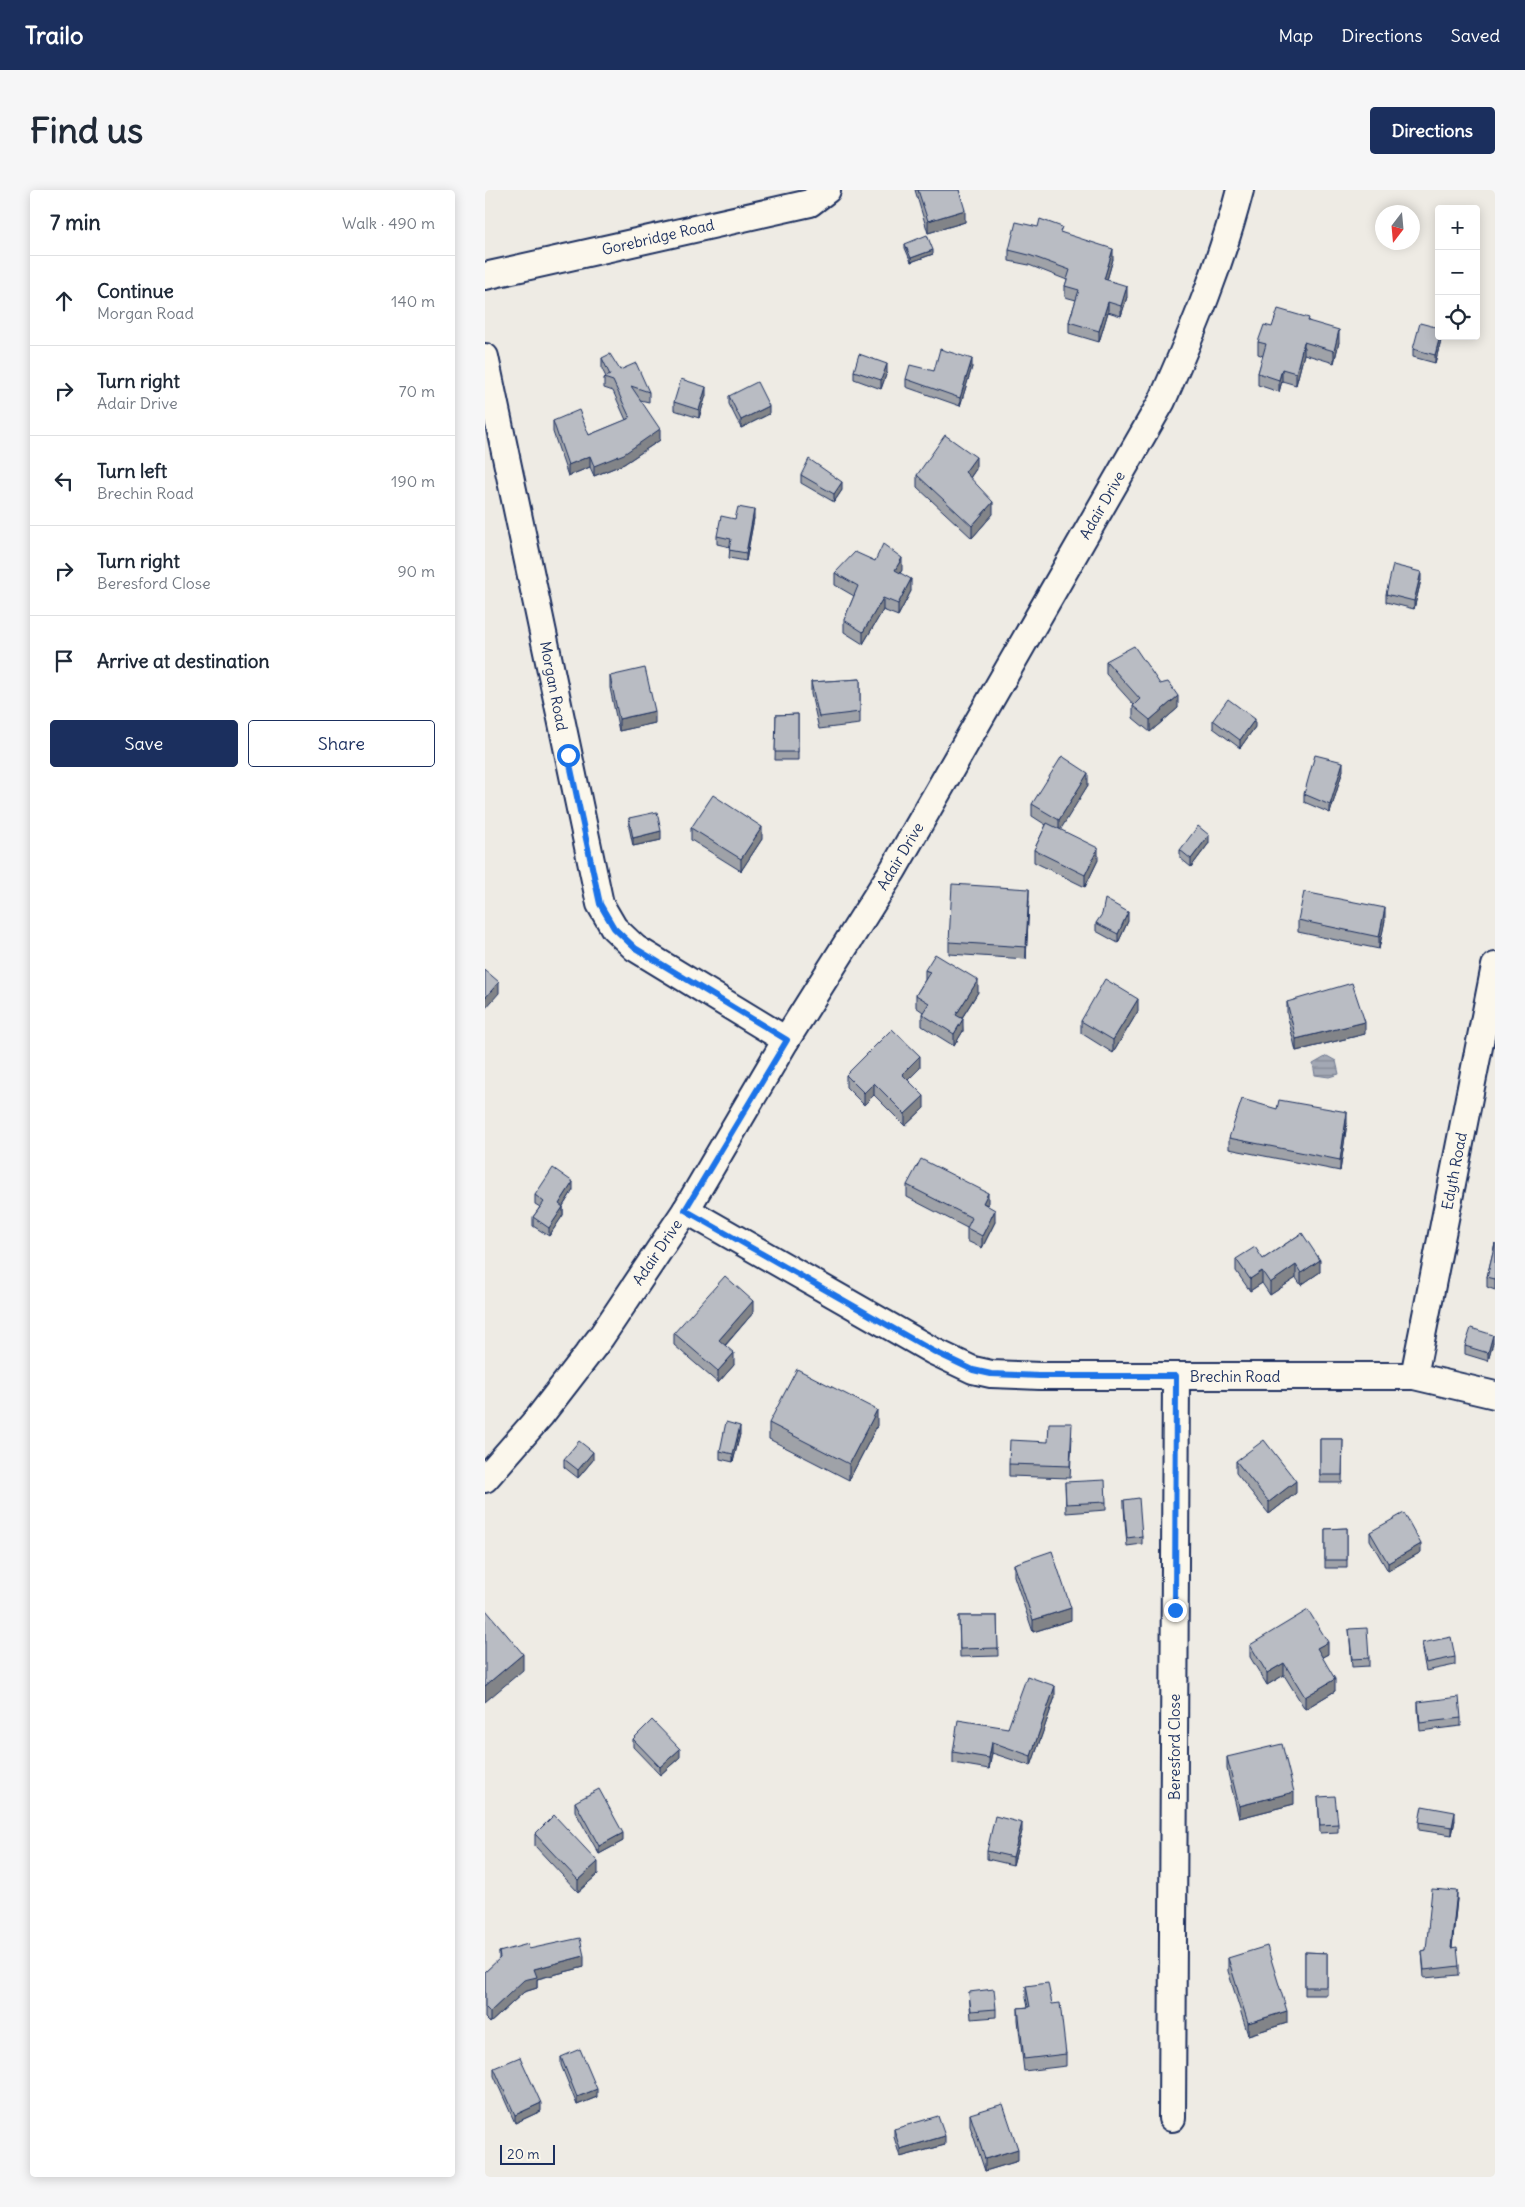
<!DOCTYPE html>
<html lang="en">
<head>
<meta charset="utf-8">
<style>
	:root { --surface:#fff; --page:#f6f6f7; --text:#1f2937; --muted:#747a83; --line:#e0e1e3; --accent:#1b2f5e }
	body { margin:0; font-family:Delius,sans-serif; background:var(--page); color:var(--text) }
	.controls { position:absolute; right:15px; top:15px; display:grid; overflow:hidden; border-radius:5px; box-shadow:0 2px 12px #0003 }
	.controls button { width:45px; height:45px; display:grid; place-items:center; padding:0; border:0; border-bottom:1px solid var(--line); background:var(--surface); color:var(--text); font:25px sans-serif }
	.compass { position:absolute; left:890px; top:15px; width:45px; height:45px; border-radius:50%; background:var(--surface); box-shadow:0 2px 12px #0003; rotate:196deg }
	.scale { position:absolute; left:15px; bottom:12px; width:55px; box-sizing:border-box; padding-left:5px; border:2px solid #1b2f5e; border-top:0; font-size:14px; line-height:18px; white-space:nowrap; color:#1b2f5e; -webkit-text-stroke:4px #fbf7ec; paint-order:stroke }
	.stop { position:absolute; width:15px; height:15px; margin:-11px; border:4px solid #1a73e8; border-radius:50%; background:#fff }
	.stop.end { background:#1a73e8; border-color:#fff; box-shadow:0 1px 5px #0008 }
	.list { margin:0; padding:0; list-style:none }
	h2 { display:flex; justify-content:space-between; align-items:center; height:65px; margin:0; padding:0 20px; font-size:21px }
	h2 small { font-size:16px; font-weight:400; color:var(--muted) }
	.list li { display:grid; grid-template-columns:32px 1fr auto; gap:15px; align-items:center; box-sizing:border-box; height:90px; padding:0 20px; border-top:1px solid var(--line) }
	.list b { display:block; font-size:19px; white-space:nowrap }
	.list p { margin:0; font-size:16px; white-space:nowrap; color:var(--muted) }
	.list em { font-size:16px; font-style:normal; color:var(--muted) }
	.actions { display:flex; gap:10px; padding:15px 20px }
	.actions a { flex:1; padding:11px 0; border:1px solid var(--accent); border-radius:5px; text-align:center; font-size:18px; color:var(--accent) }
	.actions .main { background:var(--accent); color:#fff }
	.icon { flex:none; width:28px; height:28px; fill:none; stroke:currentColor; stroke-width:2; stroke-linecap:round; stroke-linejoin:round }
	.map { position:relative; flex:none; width:1010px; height:1987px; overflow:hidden; border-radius:5px }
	header { display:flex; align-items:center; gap:30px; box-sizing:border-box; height:70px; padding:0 25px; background:var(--accent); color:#fff }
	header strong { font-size:24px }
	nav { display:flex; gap:28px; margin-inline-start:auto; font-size:18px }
	.intro { display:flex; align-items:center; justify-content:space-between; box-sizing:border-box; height:120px; padding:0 30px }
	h1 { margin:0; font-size:35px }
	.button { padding:12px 22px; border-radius:5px; background:var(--accent); color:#fff; font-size:18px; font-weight:700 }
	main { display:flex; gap:30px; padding:0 30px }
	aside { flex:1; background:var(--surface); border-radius:5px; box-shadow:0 2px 12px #0003 }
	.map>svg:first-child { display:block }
	.water { fill:url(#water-rules); stroke:#6d7892 }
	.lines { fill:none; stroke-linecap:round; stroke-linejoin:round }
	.minor-casing { stroke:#1b2f5e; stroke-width:30 }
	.minor { stroke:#fbf7ec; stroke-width:26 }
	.wall { fill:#9fa2a8; stroke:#1b2f5e }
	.shaded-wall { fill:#828488; stroke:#1b2f5e }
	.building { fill:#b9bcc3; stroke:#1b2f5e }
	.route { stroke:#1a73e8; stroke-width:6 }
	.labels { text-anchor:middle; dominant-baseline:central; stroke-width:4; stroke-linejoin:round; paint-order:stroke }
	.street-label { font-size:15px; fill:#1b2f5e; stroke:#fbf7ec }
</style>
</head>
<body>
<header>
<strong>Trailo</strong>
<nav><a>Map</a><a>Directions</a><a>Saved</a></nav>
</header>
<div class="intro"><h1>Find us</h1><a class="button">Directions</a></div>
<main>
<aside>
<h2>7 min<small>Walk · 490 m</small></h2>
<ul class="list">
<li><svg class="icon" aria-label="ahead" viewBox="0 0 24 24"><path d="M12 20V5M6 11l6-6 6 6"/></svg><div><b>Continue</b><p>Morgan Road</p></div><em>140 m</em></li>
<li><svg class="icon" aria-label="right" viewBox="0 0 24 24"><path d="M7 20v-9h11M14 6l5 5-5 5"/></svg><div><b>Turn right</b><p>Adair Drive</p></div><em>70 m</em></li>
<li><svg class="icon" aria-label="left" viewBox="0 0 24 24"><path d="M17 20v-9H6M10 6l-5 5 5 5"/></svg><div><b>Turn left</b><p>Brechin Road</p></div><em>190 m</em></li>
<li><svg class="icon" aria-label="right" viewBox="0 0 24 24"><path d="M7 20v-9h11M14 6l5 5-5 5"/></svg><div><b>Turn right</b><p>Beresford Close</p></div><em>90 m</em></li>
<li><svg class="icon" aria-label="arrive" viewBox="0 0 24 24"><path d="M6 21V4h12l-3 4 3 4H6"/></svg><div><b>Arrive at destination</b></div></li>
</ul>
<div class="actions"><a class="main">Save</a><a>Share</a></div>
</aside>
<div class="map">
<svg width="1010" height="1987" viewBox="0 0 1010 1987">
	<defs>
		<pattern id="water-rules" width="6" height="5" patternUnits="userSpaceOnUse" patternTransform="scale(1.25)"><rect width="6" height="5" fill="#a3a8b4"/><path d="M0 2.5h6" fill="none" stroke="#848996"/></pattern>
	</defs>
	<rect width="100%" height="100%" fill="#eeebe4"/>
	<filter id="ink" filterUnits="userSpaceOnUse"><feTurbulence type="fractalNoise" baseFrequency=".02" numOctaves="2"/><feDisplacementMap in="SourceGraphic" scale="10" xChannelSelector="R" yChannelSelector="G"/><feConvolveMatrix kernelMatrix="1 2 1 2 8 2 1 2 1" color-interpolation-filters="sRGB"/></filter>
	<g filter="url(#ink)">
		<!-- water -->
		<path class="water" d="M842 866 851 871 854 884 844 887 830 885 828 874Z"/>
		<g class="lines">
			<defs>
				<g id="minor">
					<path d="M0 86 325 13 342 0"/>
					<path d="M0 167 115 714 129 738 150 758 301 850"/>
					<path d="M201 1020 448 1161 488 1180 506 1184 555 1186H929L1010 1205"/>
					<path d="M929 1186 1010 776"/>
					<path d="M0 1289 55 1226 116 1147 201 1020 301 850 408 680 677 211C708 141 736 74 755 0"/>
					<path d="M687 1928 691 1186"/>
				</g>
			</defs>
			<!-- minor casing -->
			<use href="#minor" class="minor-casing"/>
			<!-- minor -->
			<use href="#minor" class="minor"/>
		</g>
		<!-- wall -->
		<g class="wall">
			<path d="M430 0H474L480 32 443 43Z"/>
			<path d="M577 43 628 69 622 90 642 107 636 126 623 122 614 152 584 143V132L591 110 580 107V96L582 90 544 75 524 71V60Z"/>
			<path d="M420 54 448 64 426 72 420 58Z"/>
			<path d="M824 131 854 152 849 173 819 164 811 195 797 191 794 202 773 195V183L778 166 773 164V152L787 137Z"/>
			<path d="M957 146 950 173 928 167V159Z"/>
			<path d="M117 168 135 180 164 202V212L155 210 175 250 139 274 109 286 105 277 83 286 68 242V231L104 245 141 230 128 201 119 198V188L121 187 117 179Z"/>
			<path d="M487 177 475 216 421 197V189L449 181Z"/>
			<path d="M369 181 402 182 396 199 369 189Z"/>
			<path d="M221 205 214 228 189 220V212Z"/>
			<path d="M244 206 284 224 256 238 244 214Z"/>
			<path d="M491 279 485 288 508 324 487 348 432 297V285Z"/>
			<path d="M316 285 357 300 349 312 316 293Z"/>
			<path d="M269 328 261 371 244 368 245 357 232 354V346L250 329Z"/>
			<path d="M390 371 417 380 415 383 426 401 413 426 398 420 378 454 359 442V430L369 406 350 395V383Z"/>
			<path d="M936 390 929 419 901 412V404Z"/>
			<path d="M621 471 675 494 693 518 665 542 648 528V516L649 515 621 484Z"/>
			<path d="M125 486 170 533 134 541 125 498Z"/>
			<path d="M375 489V534L334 539 326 504V492Z"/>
			<path d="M313 524V570H290L291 525Z"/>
			<path d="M728 530 770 537 755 558 728 538Z"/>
			<path d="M858 580 845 623 819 612V604Z"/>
			<path d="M603 595 575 639 613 670 600 697 549 672V660L561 635 547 626V614Z"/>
			<path d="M144 628 176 650 148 656 144 637Z"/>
			<path d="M206 638 277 649 256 681 206 650Z"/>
			<path d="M724 653 706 677 695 668V660Z"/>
			<path d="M544 711 541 769 464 764V752Z"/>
			<path d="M813 730H900L894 759 813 742Z"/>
			<path d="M643 731 633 753 611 741V733Z"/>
			<path d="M440 780 493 802 477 828 478 841 469 856 437 836V824L438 822 431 817V805L440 790Z"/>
			<path d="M802 812 880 844 811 861 802 824Z"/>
			<path d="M653 821 628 863 596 843V831Z"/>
			<path d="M435 878 423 890 439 918 420 936 389 905 379 915 361 897V885Z"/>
			<path d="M792 919 862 933 855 981 744 959V948Z"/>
			<path d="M422 995 502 1016 510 1032 497 1058 482 1051V1038L422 1007Z"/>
			<path d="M88 1000 78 1016V1025L64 1046 48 1036V1027L55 1017 50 1014V1005Z"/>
			<path d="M817 1043 835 1082 816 1095 811 1088 785 1105 777 1093 765 1101 751 1081V1069H778Z"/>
			<path d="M1010 1053V1100L1002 1097V1087Z"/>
			<path d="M268 1123 240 1156 249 1175 233 1193 189 1155V1143Z"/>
			<path d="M1008 1153 1003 1171 980 1164V1156Z"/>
			<path d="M284 1233 392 1236 364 1290 284 1249Z"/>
			<path d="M255 1244 248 1272 235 1269V1261Z"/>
			<path d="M587 1246 585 1288 524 1286V1274L563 1252Z"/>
			<path d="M835 1249H858L857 1293H835Z"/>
			<path d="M79 1269 108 1270 93 1288 79 1277Z"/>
			<path d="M751 1271 811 1303 784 1324 751 1283Z"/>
			<path d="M580 1292 621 1312V1320L581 1323Z"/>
			<path d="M639 1310 657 1346V1354L642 1356 639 1318Z"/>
			<path d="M862 1338V1378H840V1339Z"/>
			<path d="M885 1342 936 1362 903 1381 885 1350Z"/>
			<path d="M529 1374 586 1430 548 1442 529 1386Z"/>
			<path d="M474 1426H512L513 1466 475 1467Z"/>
			<path d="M864 1439 884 1468V1476L867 1477Z"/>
			<path d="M937 1453 970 1467V1475L941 1481 937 1461Z"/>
			<path d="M765 1455 843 1464 837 1467 850 1501 820 1519 799 1485 782 1495 765 1467Z"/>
			<path d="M570 1507 546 1576 507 1563 504 1579 468 1573V1562L523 1538Z"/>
			<path d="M933 1512 976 1528V1536L935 1541 933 1520Z"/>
			<path d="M148 1549 195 1567 175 1585 148 1557Z"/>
			<path d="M742 1567 809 1614 754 1628 742 1579Z"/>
			<path d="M833 1607 853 1634V1642L835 1643Z"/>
			<path d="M90 1612 138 1651 114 1664 90 1621Z"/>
			<path d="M970 1630 967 1645 934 1640V1632Z"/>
			<path d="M537 1641 528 1675 502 1669V1661Z"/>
			<path d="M50 1644 113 1684 93 1702 50 1656Z"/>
			<path d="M972 1709 967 1758 974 1776V1785L939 1788 937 1761 941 1760Z"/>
			<path d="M44 1759 99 1777 52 1789V1798L39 1802 5 1833 0 1828V1782L14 1770V1762Z"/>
			<path d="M820 1762 842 1763V1805H820Z"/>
			<path d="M743 1768 802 1833 763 1845 743 1781Z"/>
			<path d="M541 1796 567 1814 581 1864V1876L539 1881 533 1830V1818L543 1817 541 1808Z"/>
			<path d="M484 1802 511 1819V1827L486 1829Z"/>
			<path d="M76 1867 112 1907 92 1915 76 1875Z"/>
			<path d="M9 1878 56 1921 30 1933 9 1886Z"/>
			<path d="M485 1924 533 1971 500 1981 485 1936Z"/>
			<path d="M409 1939 460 1955 415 1967 409 1947Z"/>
		</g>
		<!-- shaded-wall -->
		<g class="shaded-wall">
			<path d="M480 20V32L443 43V31Z"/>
			<path d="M628 59V69L619 100V89Z"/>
			<path d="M448 60V64L426 72V68Z"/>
			<path d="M642 96V107L636 126V116Z"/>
			<path d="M623 112V122L614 152V141Z"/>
			<path d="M854 140V152L849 173V161Z"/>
			<path d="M955 146H957L950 173V165Z"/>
			<path d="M819 152V164L811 195V183Z"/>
			<path d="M487 169V177L475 216V208Z"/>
			<path d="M402 174V182L396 199V190Z"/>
			<path d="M797 179V191L794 202V190Z"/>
			<path d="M221 197V205L214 228V220Z"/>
			<path d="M284 216V224L256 238V230Z"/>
			<path d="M175 239V250L139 274 109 286V276Z"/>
			<path d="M105 266V277L83 286V275Z"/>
			<path d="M491 267V279L480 295V282Z"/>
			<path d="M357 292V300L349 312V304Z"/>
			<path d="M508 312V324L487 348V336Z"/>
			<path d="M269 320V328L261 371V363Z"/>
			<path d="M417 368V380L410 392V380Z"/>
			<path d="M936 382V390L929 419V411Z"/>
			<path d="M426 389V401L413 426V414Z"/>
			<path d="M398 408V420L378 454V442Z"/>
			<path d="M693 506V518L665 542V530Z"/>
			<path d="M170 521V533L134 541V529Z"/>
			<path d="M770 529V537L755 558V550Z"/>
			<path d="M858 572V580L845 623V615Z"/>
			<path d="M603 583V595L574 642V630Z"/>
			<path d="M277 637V649L256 681V669Z"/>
			<path d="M176 641V650L148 656V648Z"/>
			<path d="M724 645V653L706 677V669Z"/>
			<path d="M613 658V670L600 697V685Z"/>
			<path d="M544 699V711L541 769V757Z"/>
			<path d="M900 718V730L894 759V747Z"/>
			<path d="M643 722V731L633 753V744Z"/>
			<path d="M493 790V802L471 837V825Z"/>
			<path d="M14 792V803L0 819V808Z"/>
			<path d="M653 809V821L628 863V850Z"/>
			<path d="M478 829V841L469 856V844Z"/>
			<path d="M880 832V844L811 861V849Z"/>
			<path d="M435 866V878L417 896V884Z"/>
			<path d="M389 893V905L379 915V903Z"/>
			<path d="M439 906V918L420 936V924Z"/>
			<path d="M862 922V933L855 981V970Z"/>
			<path d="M88 992V1000L74 1022V1014Z"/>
			<path d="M503 1003V1015L498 1013Z"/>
			<path d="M78 1017V1025L64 1046V1038Z"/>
			<path d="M510 1020V1032L497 1058V1046Z"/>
			<path d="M835 1070V1082L816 1095V1083Z"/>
			<path d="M811 1075V1088L785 1105V1093Z"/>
			<path d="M777 1081V1093L765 1101V1089Z"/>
			<path d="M268 1111V1123L234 1162V1150Z"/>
			<path d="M1008 1145V1153L1003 1171V1163Z"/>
			<path d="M249 1163V1175L233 1193V1181Z"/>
			<path d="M392 1220V1236L364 1290V1274Z"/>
			<path d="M255 1236V1244L248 1272V1264Z"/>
			<path d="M108 1262V1270L93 1288V1280Z"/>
			<path d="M811 1291V1303L784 1324V1312Z"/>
			<path d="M936 1354V1362L903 1381V1373Z"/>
			<path d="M586 1418V1430L548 1442V1430Z"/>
			<path d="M843 1452V1464L832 1470V1458Z"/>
			<path d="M38 1464V1480L0 1512V1496Z"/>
			<path d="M799 1473V1485L782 1495V1483Z"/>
			<path d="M850 1489V1501L820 1519V1507Z"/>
			<path d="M570 1496V1507L546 1576V1566Z"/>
			<path d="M507 1552V1563L504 1579V1568Z"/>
			<path d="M195 1559V1567L175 1585V1577Z"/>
			<path d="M809 1602V1614L754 1628V1616Z"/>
			<path d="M970 1622V1630L967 1645V1637Z"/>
			<path d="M537 1633V1641L528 1675V1667Z"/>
			<path d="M138 1643V1651L114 1664V1656Z"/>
			<path d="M113 1672V1684L93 1702V1690Z"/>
			<path d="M972 1701V1709L966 1766V1758Z"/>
			<path d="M99 1766V1777L52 1789V1798L39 1802 5 1833V1822L49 1779Z"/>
			<path d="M802 1821V1833L763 1845V1833Z"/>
			<path d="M112 1899V1907L92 1915V1907Z"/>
			<path d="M56 1913V1921L30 1933V1925Z"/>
			<path d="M460 1946V1955L415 1967V1959Z"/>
			<path d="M533 1959V1971L500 1981V1969Z"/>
		</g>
		<!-- building -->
		<g class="building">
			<path d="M433 0H474L480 20 443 31Z"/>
			<path d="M555 29 577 37 575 42 628 59 619 89 642 96 636 116 623 112 614 141 584 132 594 100 580 96 585 80 544 65 524 60 531 32 553 37Z"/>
			<path d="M442 45 448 60 426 68 420 54Z"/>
			<path d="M793 119 824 128 823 131 854 140 849 161 819 152 811 183 797 179 794 190 773 183 781 154 773 152 779 135 787 137Z"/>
			<path d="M935 133 954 138V146H955L950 165 928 159Z"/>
			<path d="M455 159 487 169 475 208 421 189 425 175 449 181Z"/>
			<path d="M125 164 135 180 151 173 164 202 146 196 175 239 139 264 109 276 105 266 83 275 68 231 94 220 104 245 145 228 128 191 119 188 125 185 117 168Z"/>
			<path d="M374 164 402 174 396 190 369 181Z"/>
			<path d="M196 189 221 197 214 220 189 212Z"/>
			<path d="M272 192 284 216 256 230 244 206Z"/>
			<path d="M460 245 491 267 480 282 508 312 487 336 432 285Z"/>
			<path d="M324 269 357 292 349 304 316 285Z"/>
			<path d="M253 317 269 320 261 363 244 360 246 349 232 346 236 326 250 329Z"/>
			<path d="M398 354 417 368 410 380 426 389 413 414 398 408 378 442 359 430 373 396 350 383 370 362 390 371Z"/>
			<path d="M908 375 936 382 929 411 901 404Z"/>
			<path d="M649 456 675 494 683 492 693 506 665 530 648 516 655 509 621 471Z"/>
			<path d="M160 478 170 521 134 529 125 486Z"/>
			<path d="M375 489V522L334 527 326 492Z"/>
			<path d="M743 509 770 529 755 550 728 530Z"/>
			<path d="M313 524V562H290L291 525Z"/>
			<path d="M830 565 858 572 845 615 819 604Z"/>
			<path d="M577 566 603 583 574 630 547 614Z"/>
			<path d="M228 605 277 637 256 669 206 638Z"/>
			<path d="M172 622 176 641 148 648 144 628Z"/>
			<path d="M562 633 613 658 600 685 549 660Z"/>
			<path d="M713 636 724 645 706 669 695 660Z"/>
			<path d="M467 694 544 699 541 757 464 752Z"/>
			<path d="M819 702 900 718 894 747 813 730Z"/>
			<path d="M620 709 643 722 633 744 611 733 617 724Z"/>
			<path d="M450 764 493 790 471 825 478 829 469 844 437 824 444 813 431 805 445 782 440 780Z"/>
			<path d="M0 780 14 792 0 808Z"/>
			<path d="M620 789 653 809 628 850 596 831Z"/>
			<path d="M867 793 880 832 811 849 802 812Z"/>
			<path d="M407 839 435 866 417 884 439 906 420 924 389 893 379 903 361 885Z"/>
			<path d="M757 909 792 919 794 910 862 922 855 970 744 948Z"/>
			<path d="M436 969 503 1003 498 1013 510 1020 497 1046 482 1038 487 1028 422 995Z"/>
			<path d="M68 978 88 992 74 1014 78 1017 64 1038 48 1027 59 1012 50 1005Z"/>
			<path d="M817 1043 835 1070 816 1083 811 1075 785 1093 777 1081 765 1089 751 1069 770 1057 778 1069Z"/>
			<path d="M1010 1053V1089L1002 1087Z"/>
			<path d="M240 1086 268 1111 234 1150 249 1163 233 1181 189 1143Z"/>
			<path d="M986 1138 1008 1145 1003 1163 980 1156Z"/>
			<path d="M312 1179 392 1220 364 1274 284 1233Z"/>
			<path d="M241 1232 255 1236 248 1264 235 1261Z"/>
			<path d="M564 1233H587L585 1276 524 1274 525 1250 563 1252Z"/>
			<path d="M835 1249H858L857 1285H835Z"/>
			<path d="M779 1250 811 1291 784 1312 751 1271Z"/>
			<path d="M94 1251 108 1262 93 1280 79 1269Z"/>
			<path d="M620 1290 621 1312 581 1314 580 1292Z"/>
			<path d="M654 1308 657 1346 642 1348 639 1310Z"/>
			<path d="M919 1323 936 1354 903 1373 885 1342Z"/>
			<path d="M862 1338V1370H840V1339Z"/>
			<path d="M567 1361 586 1418 548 1430 529 1374Z"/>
			<path d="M0 1420H1L38 1464 0 1496Z"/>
			<path d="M823 1420 843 1452 832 1458 850 1489 820 1507 799 1473 782 1483 765 1455Z"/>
			<path d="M474 1426H512L513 1458 475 1459Z"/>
			<path d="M882 1438 884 1468 867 1469 864 1439Z"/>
			<path d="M966 1447 970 1467 941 1473 937 1453Z"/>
			<path d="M542 1486 570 1496 546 1566 507 1552 504 1568 468 1562 473 1530 523 1538Z"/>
			<path d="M974 1507 976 1528 935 1533 933 1512Z"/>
			<path d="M167 1530 195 1559 175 1577 148 1549Z"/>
			<path d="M797 1554 809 1602 754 1616 742 1567Z"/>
			<path d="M114 1599 138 1643 114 1656 90 1612Z"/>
			<path d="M850 1606 853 1634 835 1635 833 1607Z"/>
			<path d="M937 1616 970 1622 967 1637 934 1632Z"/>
			<path d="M69 1625 113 1672 93 1690 50 1644Z"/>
			<path d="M510 1626 537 1633 528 1667 502 1661Z"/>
			<path d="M947 1699 972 1701 966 1758 972 1757 974 1776 939 1780 937 1761 941 1760Z"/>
			<path d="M95 1748 99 1766 49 1779 52 1787 39 1790 5 1822 0 1817V1782L15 1768 14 1762 43 1754 44 1759Z"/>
			<path d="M782 1756 802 1821 763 1833 743 1768Z"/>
			<path d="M820 1762 842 1763V1797H820Z"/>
			<path d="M563 1793 567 1814 575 1813 581 1864 539 1869 533 1818 545 1817 541 1796Z"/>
			<path d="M509 1799 511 1819 486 1821 484 1802Z"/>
			<path d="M95 1859 112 1899 92 1907 76 1867Z"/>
			<path d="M35 1867 56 1913 30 1925 9 1878Z"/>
			<path d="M518 1914 533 1959 500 1969 485 1924Z"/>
			<path d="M453 1926 460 1946 415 1959 409 1939Z"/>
		</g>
	</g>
	<g class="lines" filter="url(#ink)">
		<!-- route -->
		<path class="route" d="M83 565 115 714 129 738 150 758 302 850 200 1020 448 1161 488 1180 506 1184 555 1186H691L690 1420"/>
	</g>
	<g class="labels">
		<!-- street labels -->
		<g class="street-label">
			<text transform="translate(173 47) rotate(-13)">Gorebridge Road</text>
			<text transform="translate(617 315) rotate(-60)">Adair Drive</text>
			<text transform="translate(69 496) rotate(79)">Morgan Road</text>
			<text transform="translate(415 666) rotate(-59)">Adair Drive</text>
			<text transform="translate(969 981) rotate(-79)">Edyth Road</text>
			<text transform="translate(172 1062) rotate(-56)">Adair Drive</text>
			<text x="750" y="1186">Brechin Road</text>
			<text transform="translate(689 1557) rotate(-90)">Beresford Close</text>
		</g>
	</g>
</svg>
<div class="controls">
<button>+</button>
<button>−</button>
<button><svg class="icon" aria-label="locate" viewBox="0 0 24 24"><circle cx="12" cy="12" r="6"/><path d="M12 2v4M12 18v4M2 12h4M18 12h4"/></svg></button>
</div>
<svg class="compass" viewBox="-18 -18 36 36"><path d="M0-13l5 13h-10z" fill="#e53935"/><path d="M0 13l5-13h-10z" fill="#747a83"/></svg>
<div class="scale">20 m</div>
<div class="stop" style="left:83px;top:565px"></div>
<div class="stop end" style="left:690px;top:1420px"></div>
</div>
</main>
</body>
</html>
